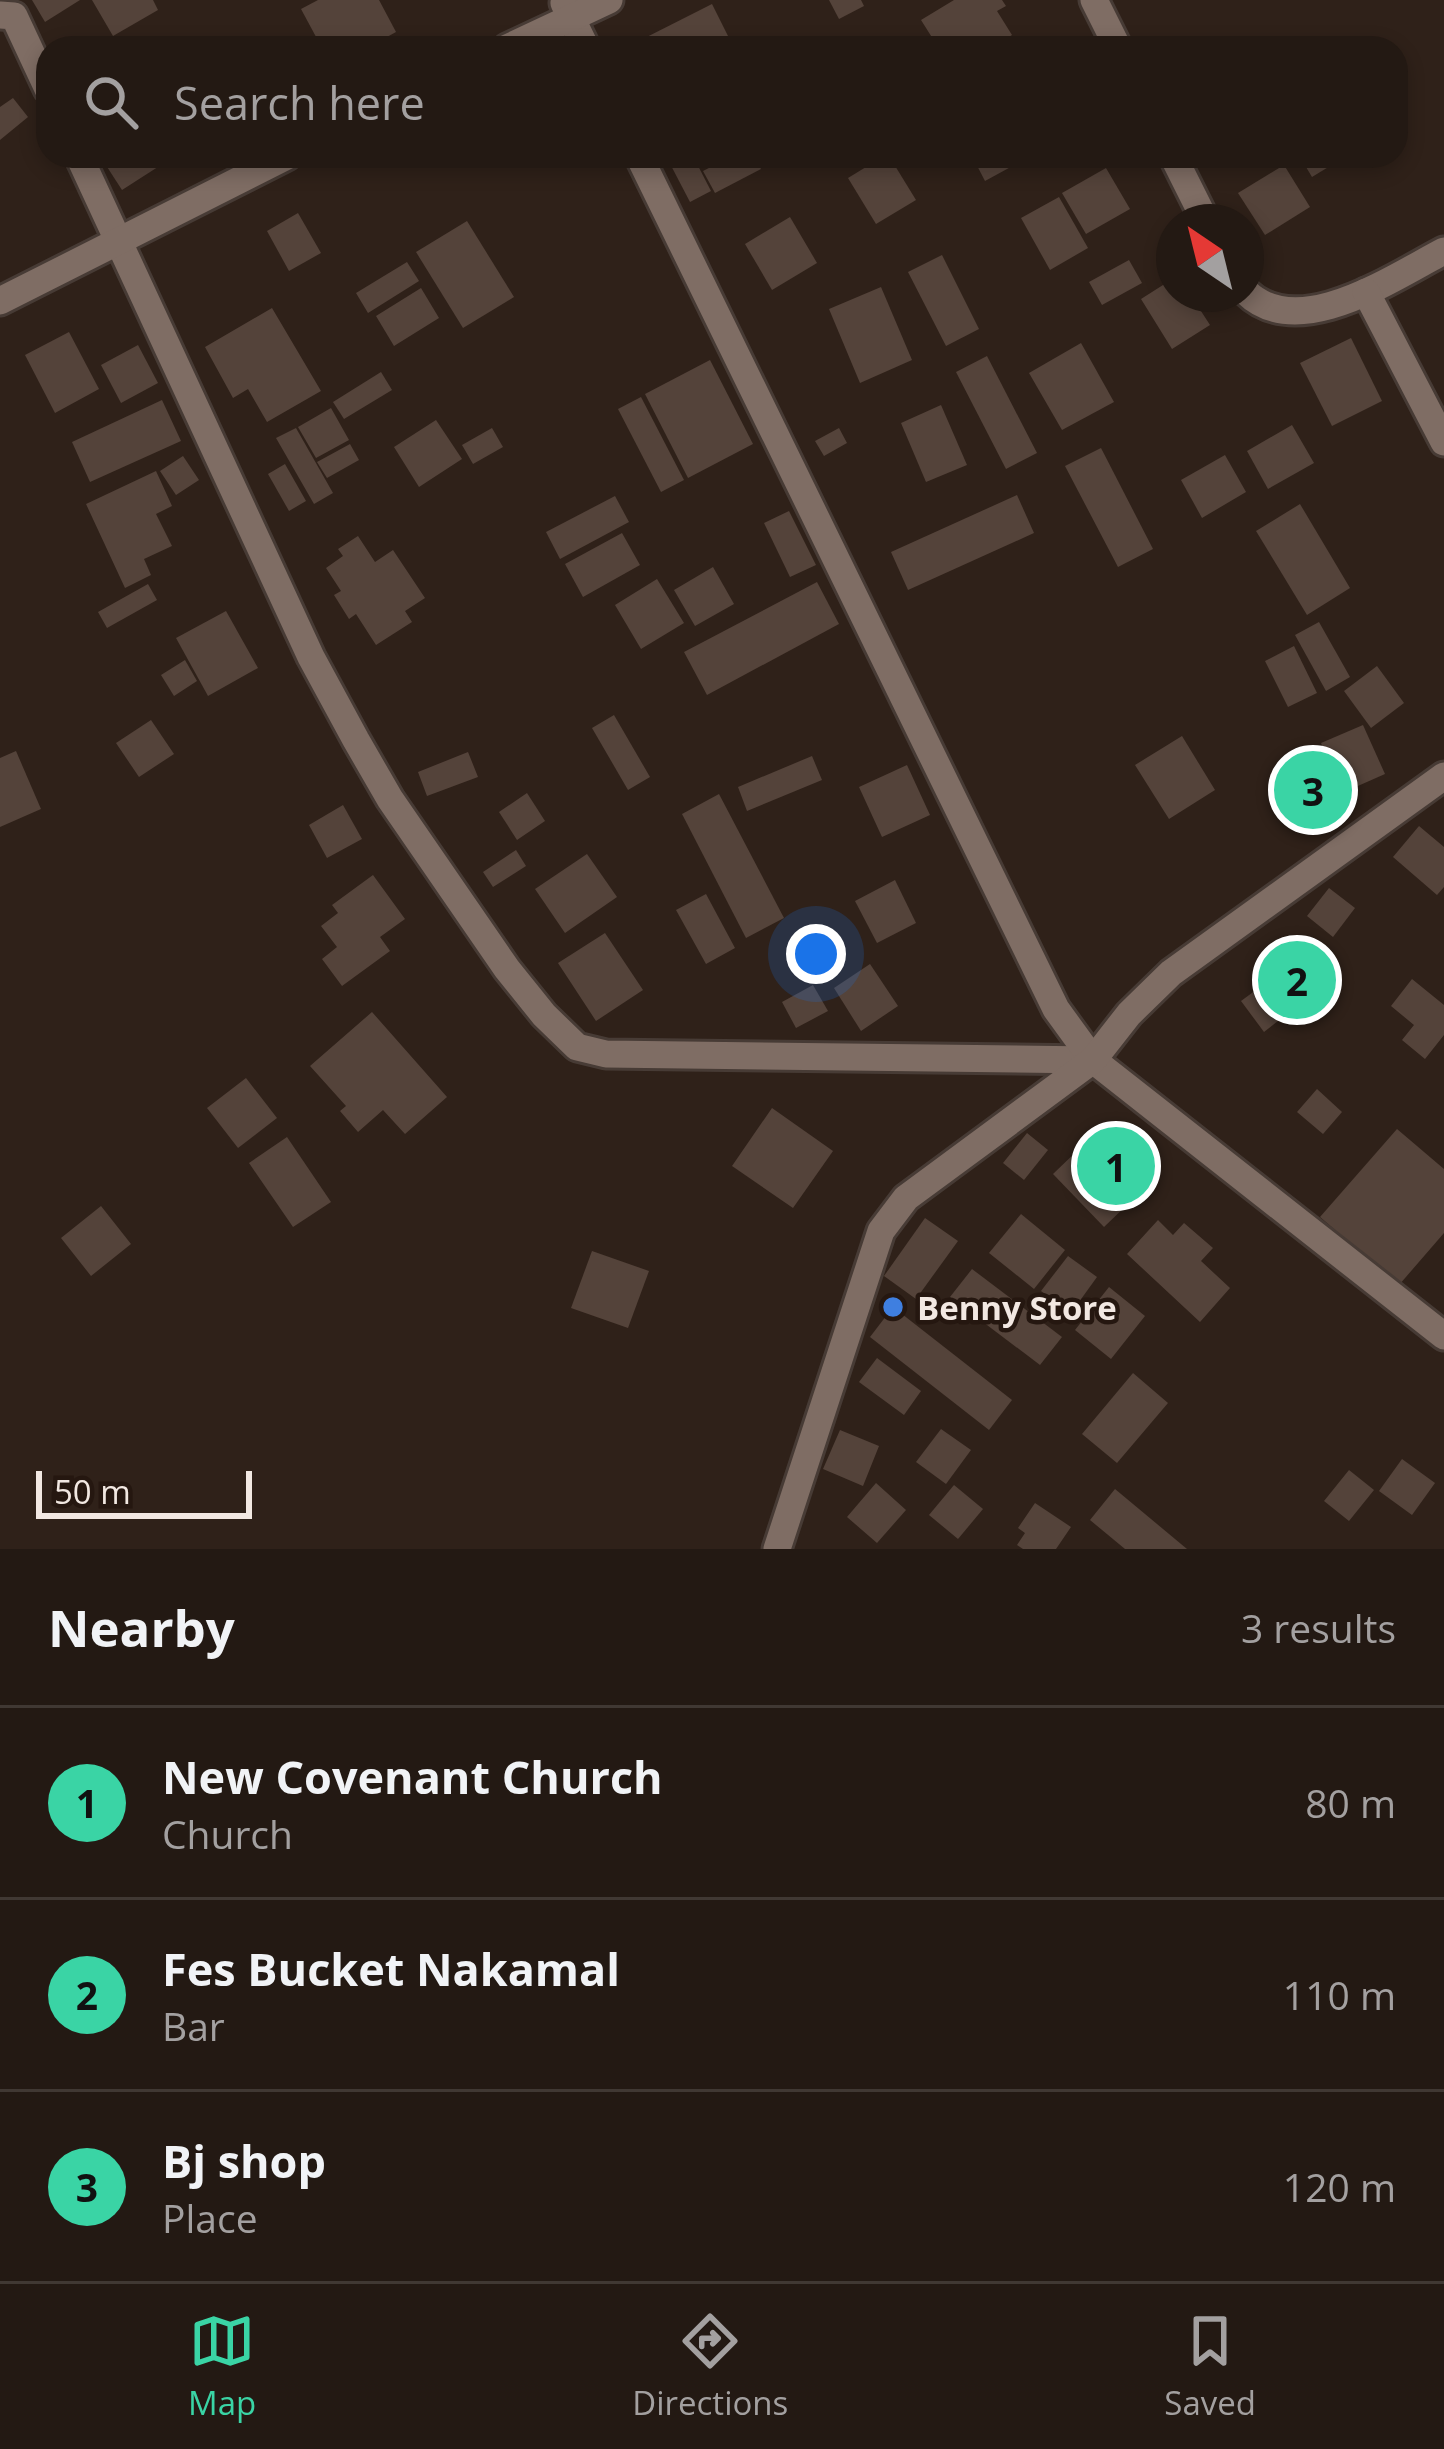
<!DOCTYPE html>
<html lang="en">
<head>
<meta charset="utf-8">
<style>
	:root { --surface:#231913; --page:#2f2621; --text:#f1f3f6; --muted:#a3a0a0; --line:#403833; --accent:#3ad4a5 }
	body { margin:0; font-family:"Open Sans",sans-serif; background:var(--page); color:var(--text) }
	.compass { position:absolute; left:1156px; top:204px; width:108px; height:108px; border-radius:50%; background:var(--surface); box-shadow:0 6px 18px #0003; rotate:325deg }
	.scale { position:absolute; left:36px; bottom:30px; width:216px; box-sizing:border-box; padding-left:12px; border:6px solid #f2e8e2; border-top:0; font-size:33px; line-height:42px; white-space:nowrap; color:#f2e8e2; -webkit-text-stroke:9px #251710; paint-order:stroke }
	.you { position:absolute; left:816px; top:954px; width:42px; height:42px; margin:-30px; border:9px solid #fff; border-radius:50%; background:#1a73e8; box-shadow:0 0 0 18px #1a73e833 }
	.badge { display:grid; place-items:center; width:78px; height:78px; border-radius:50%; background:var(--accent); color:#111; font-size:39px; font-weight:700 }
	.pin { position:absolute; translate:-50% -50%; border:6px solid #fff; box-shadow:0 3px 12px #0006 }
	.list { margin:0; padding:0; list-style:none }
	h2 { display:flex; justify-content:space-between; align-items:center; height:156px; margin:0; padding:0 48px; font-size:51px }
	h2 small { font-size:39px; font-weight:400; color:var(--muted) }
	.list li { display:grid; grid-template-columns:78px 1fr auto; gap:36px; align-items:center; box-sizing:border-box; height:192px; padding:0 48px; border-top:3px solid var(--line) }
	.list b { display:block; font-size:45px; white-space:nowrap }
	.list p { margin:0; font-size:39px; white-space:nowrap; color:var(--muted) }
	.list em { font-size:39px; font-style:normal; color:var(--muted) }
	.icon { flex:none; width:66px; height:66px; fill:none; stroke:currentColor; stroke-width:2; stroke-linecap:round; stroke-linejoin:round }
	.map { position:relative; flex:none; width:1444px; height:1549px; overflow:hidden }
	.search { position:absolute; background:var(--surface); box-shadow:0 6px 18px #0003; left:36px; right:36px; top:36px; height:132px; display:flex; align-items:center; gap:30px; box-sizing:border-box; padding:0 42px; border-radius:36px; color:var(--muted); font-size:45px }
	.sheet { height:732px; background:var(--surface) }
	nav { display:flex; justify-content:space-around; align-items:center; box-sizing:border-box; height:168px; border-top:3px solid var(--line); background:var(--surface); font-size:33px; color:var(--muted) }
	nav a { display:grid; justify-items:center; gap:6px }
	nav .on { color:var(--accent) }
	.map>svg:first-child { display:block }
	.building { fill:#54433a }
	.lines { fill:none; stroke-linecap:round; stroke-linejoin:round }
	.street-casing { stroke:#473b35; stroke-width:33 }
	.street { stroke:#7f6d64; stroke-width:27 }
	.shop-dot { fill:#3f7fe0; stroke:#251710; stroke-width:4.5 }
	.labels { text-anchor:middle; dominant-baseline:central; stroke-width:9; stroke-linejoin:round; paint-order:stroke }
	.poi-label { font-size:33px; font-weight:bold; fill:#f2e8e2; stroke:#251710; text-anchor:start }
</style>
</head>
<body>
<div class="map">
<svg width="1444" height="1549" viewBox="0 0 1444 1549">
	<rect width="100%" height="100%" fill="#2f2119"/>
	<!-- building -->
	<g class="building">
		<path d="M32 0H80L45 22Z"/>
		<path d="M92 0H153L158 10 113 36Z"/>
		<path d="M318 0H379L396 32 367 48H322L301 9Z"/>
		<path d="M829 0H861L864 6 839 19Z"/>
		<path d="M954 0H1002L1006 6 997 11 1012 35 991 48H970L967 43 958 48 952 39 938 47 921 20Z"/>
		<path d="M712 4 734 48H625Z"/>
		<path d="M13 98 28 117 0 140V107Z"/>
		<path d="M100 156H175L122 190Z"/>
		<path d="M666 156H693L711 191 690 202Z"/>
		<path d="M732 156H754L761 169 715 193 703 171Z"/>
		<path d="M884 156H889L916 200 876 224 848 178Z"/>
		<path d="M972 156H1031L985 181Z"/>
		<path d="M1313 156H1331L1335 163 1312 177 1303 162Z"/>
		<path d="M1284 165 1310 207 1265 235 1238 193Z"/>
		<path d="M1106 168 1130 209 1086 234 1062 193Z"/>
		<path d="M1059 197 1088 248 1050 270 1021 218Z"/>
		<path d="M298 213 321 253 289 271 267 231Z"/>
		<path d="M790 217 817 263 772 290 745 244Z"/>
		<path d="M467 221 514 297 463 328 416 252Z"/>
		<path d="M942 255 979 329 946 346 908 272Z"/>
		<path d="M1129 260 1142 283 1102 305 1089 282Z"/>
		<path d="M407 262 419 281 368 313 356 293Z"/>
		<path d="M1174 278V294H1190L1210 325 1172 349 1141 299Z"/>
		<path d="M881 287 912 360 860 383 829 309Z"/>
		<path d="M421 288 439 318 394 346 376 316Z"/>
		<path d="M272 308 321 391 267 422 248 389 233 398 205 347Z"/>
		<path d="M69 332 99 389 55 413 25 355Z"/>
		<path d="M1351 338 1382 401 1332 426 1300 363Z"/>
		<path d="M1081 343 1114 402 1062 430 1029 373Z"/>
		<path d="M138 345 158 383 121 403 101 365Z"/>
		<path d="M987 356 1037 453 1006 469 956 372Z"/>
		<path d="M710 360 753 444 688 478 645 394Z"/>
		<path d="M381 372 392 390 344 419 333 402Z"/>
		<path d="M641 397 684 480 661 492 618 409Z"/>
		<path d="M162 400 181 441 90 482 72 442Z"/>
		<path d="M941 405 967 465 926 482 901 423Z"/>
		<path d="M331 408 349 440 316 458 298 427Z"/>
		<path d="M436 420 462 459 419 487 394 447Z"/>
		<path d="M1292 425 1314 463 1268 489 1247 451Z"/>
		<path d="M296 428 333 493 314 504 276 438Z"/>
		<path d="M492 428 503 447 473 464 462 445Z"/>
		<path d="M839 428 847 443 824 456 815 441Z"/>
		<path d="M350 444 359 460 327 478 317 462Z"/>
		<path d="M1101 448 1153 549 1118 567 1065 466Z"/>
		<path d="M1225 455 1246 492 1202 518 1181 480Z"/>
		<path d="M183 456 199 480 176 495 160 471Z"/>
		<path d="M285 464 306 501 289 511 268 474Z"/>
		<path d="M156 471 172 506 156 514 172 546 144 559 151 575 125 588 86 504Z"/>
		<path d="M1017 495 1034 533 908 590 891 552Z"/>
		<path d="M615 496 629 522 560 559 546 532Z"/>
		<path d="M1300 504 1350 588 1307 615 1256 531Z"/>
		<path d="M789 511 816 565 790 577 764 523Z"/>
		<path d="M622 533 640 565 583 597 565 564Z"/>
		<path d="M358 536 375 562 393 550 425 598 405 611 412 622 376 645 356 614 349 619 334 595 341 591 326 568 343 556 338 549Z"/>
		<path d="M713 567 734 604 695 626 674 590Z"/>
		<path d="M657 579 684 623 641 649 615 605Z"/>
		<path d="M817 582 839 624 707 695 684 652Z"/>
		<path d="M148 584 157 600 107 628 98 612Z"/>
		<path d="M226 611 258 668 208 696 176 638Z"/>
		<path d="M1319 622 1350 677 1326 691 1295 635Z"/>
		<path d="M1294 646 1317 693 1288 707 1265 661Z"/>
		<path d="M185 660 197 681 174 696 161 675Z"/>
		<path d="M1377 666 1404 703 1371 728 1344 691Z"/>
		<path d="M614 715 650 777 628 790 592 728Z"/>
		<path d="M151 720 174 754 139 777 116 743Z"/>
		<path d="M1363 725 1385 774 1342 793 1321 743Z"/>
		<path d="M1182 736 1215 790 1169 819 1135 765Z"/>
		<path d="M16 751 41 809 0 827V758Z"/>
		<path d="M468 752 478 777 427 796 418 772Z"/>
		<path d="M1321 752 1346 808 1304 827 1279 772Z"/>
		<path d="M812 756 822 780 747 811 738 787Z"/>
		<path d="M907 765 930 815 882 837 859 787Z"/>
		<path d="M527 793 545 821 517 840 499 812Z"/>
		<path d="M719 794 784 918 746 938 682 814Z"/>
		<path d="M343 805 362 839 327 858 309 825Z"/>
		<path d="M1419 826 1444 847V887L1437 895 1393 857Z"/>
		<path d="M516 850 526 866 493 887 483 872Z"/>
		<path d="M587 854 617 897 565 933 535 889Z"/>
		<path d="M373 875 405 919 380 937 390 951 342 986 322 959 337 947 321 926 338 913 332 905Z"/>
		<path d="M895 880 916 923 877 943 855 901Z"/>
		<path d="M1329 888 1355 908 1333 937 1307 916Z"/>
		<path d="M706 894 735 948 706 964 676 910Z"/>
		<path d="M605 933 643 990 596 1021 558 963Z"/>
		<path d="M870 964 898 1006 861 1031 834 988Z"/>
		<path d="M1412 979 1444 1005V1035L1425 1059 1402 1040 1414 1025 1391 1006Z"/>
		<path d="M813 985 828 1011 796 1028 782 1002Z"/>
		<path d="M1260 987 1283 1017 1264 1032 1241 1001Z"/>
		<path d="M372 1012 447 1097 405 1134 383 1110 358 1132 340 1111 346 1106 310 1066Z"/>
		<path d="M246 1078 277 1118 238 1148 207 1108Z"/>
		<path d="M1317 1089 1342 1112 1323 1134 1297 1112Z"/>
		<path d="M772 1108 833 1151 793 1208 732 1166Z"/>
		<path d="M1104 1125 1155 1178 1104 1227 1053 1174Z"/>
		<path d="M1397 1129 1444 1169V1233L1399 1285 1320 1217Z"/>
		<path d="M1027 1133 1048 1150 1024 1180 1003 1163Z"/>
		<path d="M287 1137 331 1202 293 1227 249 1163Z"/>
		<path d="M101 1206 131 1244 91 1276 61 1238Z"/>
		<path d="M1021 1214 1065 1250 1034 1289 989 1253Z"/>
		<path d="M925 1218 958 1241 916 1299 884 1276Z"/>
		<path d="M1158 1220 1173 1235 1184 1223 1213 1248 1201 1261 1230 1288 1200 1322 1127 1254Z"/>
		<path d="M592 1251 649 1271 628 1328 571 1308Z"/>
		<path d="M1068 1256 1097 1277 1071 1313 1041 1291Z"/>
		<path d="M972 1269 1062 1337 1040 1365 950 1297Z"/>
		<path d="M1109 1287 1145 1316 1111 1359 1075 1330Z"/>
		<path d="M893 1307 1012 1400 989 1430 870 1337Z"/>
		<path d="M877 1358 921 1391 904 1415 859 1382Z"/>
		<path d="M1133 1373 1168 1403 1117 1463 1082 1434Z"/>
		<path d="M941 1429 971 1450 946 1484 916 1462Z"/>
		<path d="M840 1430 879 1446 863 1486 823 1469Z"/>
		<path d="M1402 1459 1435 1483 1412 1515 1379 1491Z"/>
		<path d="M1349 1470 1374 1490 1349 1521 1324 1501Z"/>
		<path d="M876 1483 906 1510 877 1543 847 1517Z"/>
		<path d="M954 1485 983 1509 958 1539 929 1515Z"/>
		<path d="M1115 1489 1187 1549H1125L1090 1520Z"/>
		<path d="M1035 1503 1071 1527 1056 1549H1023L1017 1545 1025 1533 1018 1528Z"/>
	</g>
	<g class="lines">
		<defs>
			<g id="street">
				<path d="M1094 0 1118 48"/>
				<path d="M564 3 586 48"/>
				<path d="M0 15 14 16 48 89"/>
				<path d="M507 48 609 0"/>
				<path d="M79 156 311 657 356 740 390 799 507 969 544 1015 577 1047 606 1054 1093 1060"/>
				<path d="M639 156 1056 1009 1093 1060 1444 1336"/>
				<path d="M1173 156 1206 222"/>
				<path d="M1246 292C1298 343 1392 278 1444 251"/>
				<path d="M1366 292 1444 442"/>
				<path d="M0 301 287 156"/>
				<path d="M777 1549 881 1231 906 1198 1093 1060 1129 1014 1171 973 1444 776"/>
			</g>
		</defs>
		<!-- street casing -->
		<use href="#street" class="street-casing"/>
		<!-- street -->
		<use href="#street" class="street"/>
	</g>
	<!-- markers -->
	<circle class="shop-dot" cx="893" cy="1307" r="12"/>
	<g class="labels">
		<!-- poi labels -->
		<g class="poi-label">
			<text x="917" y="1307">Benny Store</text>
		</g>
	</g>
</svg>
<svg class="compass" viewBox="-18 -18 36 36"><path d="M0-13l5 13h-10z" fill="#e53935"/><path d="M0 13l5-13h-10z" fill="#a3a0a0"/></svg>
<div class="scale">50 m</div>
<div class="you"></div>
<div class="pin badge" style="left:1116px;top:1166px">1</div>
<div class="pin badge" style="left:1297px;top:980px">2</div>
<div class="pin badge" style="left:1313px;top:790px">3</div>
<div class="search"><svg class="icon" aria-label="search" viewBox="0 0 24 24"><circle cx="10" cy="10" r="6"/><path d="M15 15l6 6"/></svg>Search here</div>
</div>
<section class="sheet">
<h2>Nearby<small>3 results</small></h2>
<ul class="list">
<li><span class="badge">1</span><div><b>New Covenant Church</b><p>Church</p></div><em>80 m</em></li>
<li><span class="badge">2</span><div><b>Fes Bucket Nakamal</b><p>Bar</p></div><em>110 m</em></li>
<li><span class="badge">3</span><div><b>Bj shop</b><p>Place</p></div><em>120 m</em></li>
</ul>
</section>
<nav>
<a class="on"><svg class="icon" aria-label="map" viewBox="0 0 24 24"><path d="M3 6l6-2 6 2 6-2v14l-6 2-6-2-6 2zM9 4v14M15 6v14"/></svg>Map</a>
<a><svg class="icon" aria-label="directions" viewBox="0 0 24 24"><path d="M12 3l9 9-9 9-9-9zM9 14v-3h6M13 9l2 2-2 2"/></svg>Directions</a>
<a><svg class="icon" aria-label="saved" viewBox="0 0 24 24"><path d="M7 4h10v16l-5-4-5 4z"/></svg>Saved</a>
</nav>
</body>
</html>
